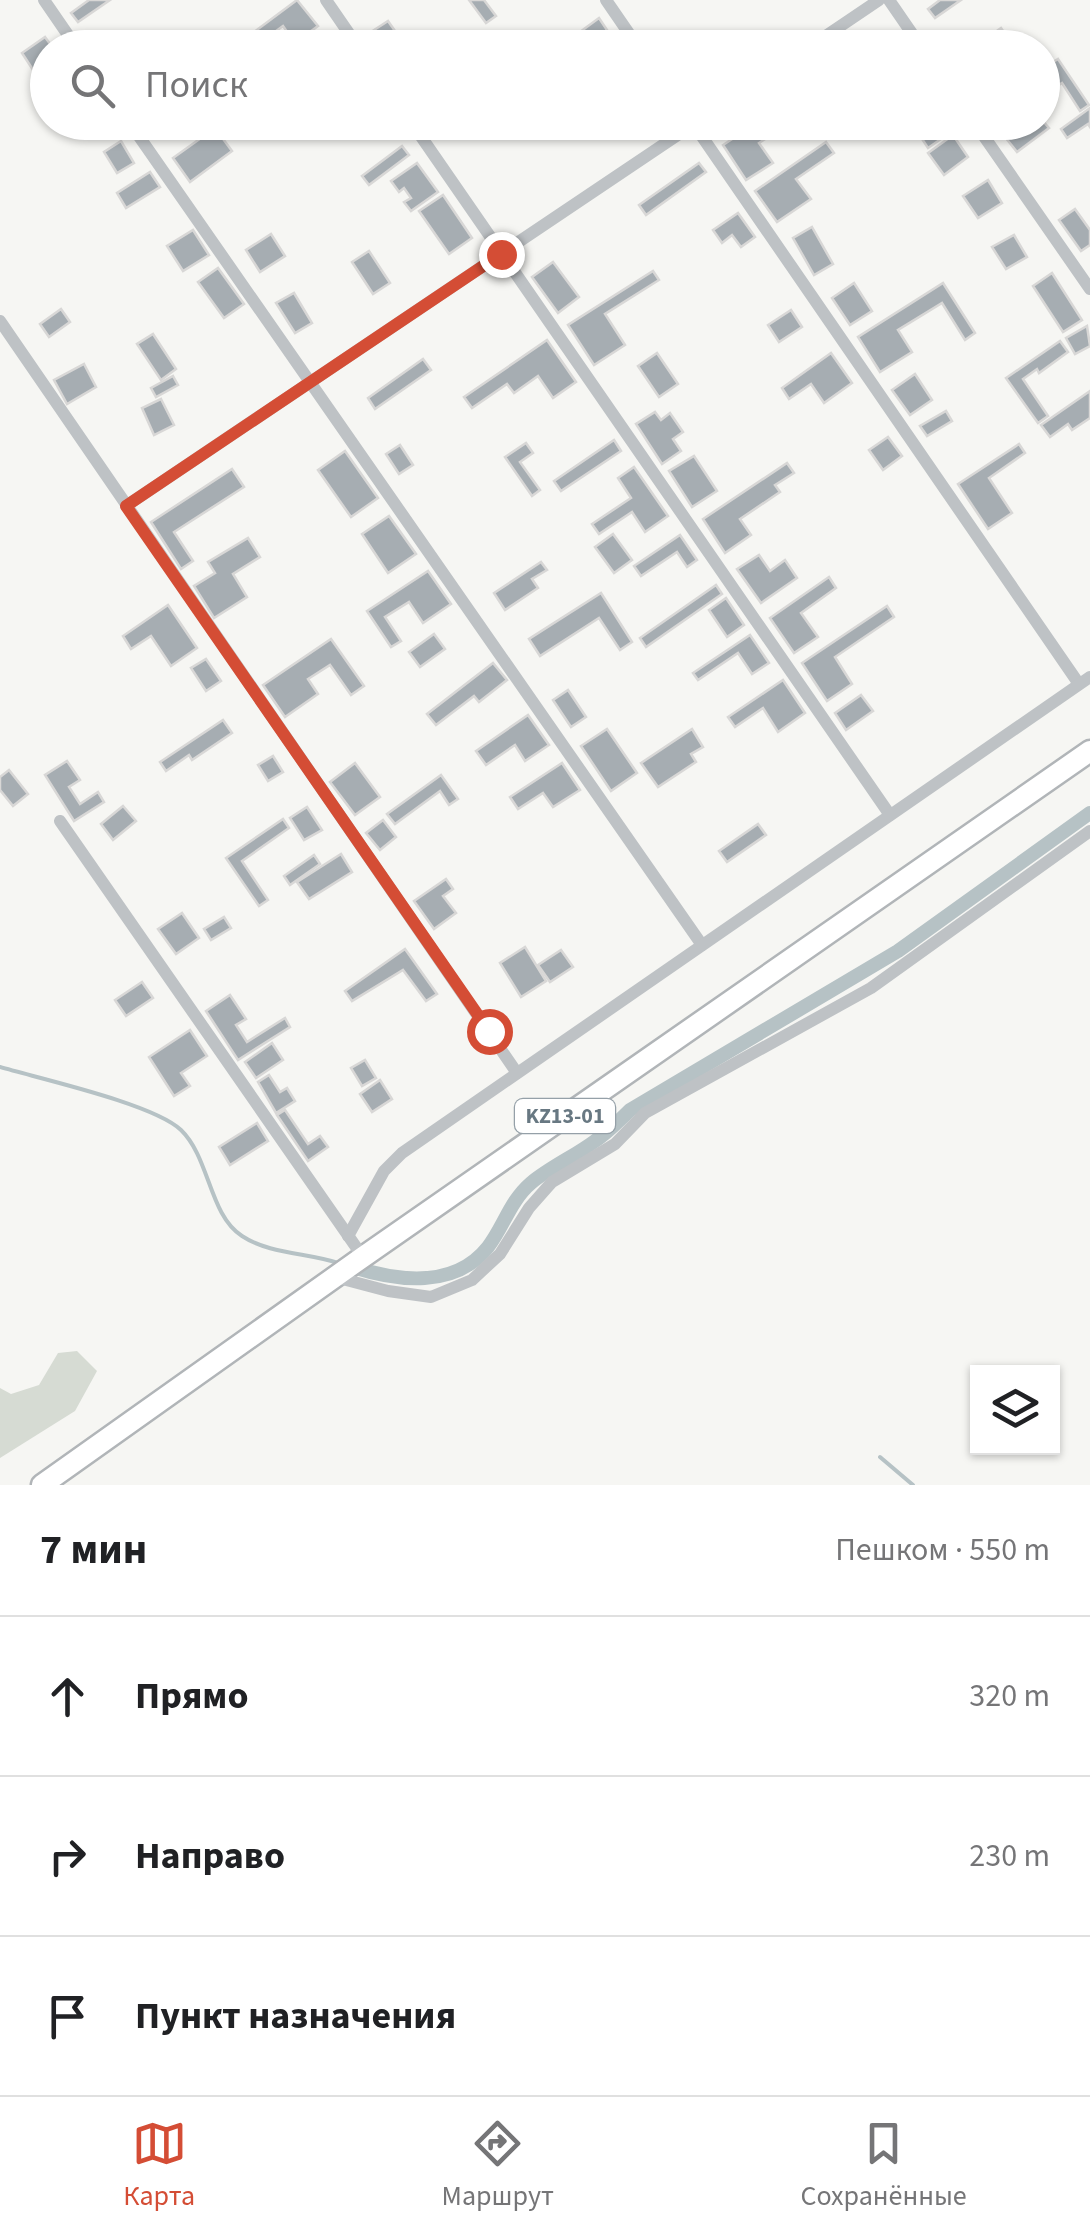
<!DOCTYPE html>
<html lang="ru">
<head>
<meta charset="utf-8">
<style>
	:root { --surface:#fff; --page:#f2f2f2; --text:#202124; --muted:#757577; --line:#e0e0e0; --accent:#d44d35 }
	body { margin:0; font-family:"Source Sans 3",sans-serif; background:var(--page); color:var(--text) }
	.controls { position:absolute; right:30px; bottom:30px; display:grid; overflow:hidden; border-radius:0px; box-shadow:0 2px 8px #0004 }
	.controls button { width:90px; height:90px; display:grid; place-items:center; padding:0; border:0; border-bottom:2px solid var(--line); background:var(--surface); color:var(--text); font:50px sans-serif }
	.stop { position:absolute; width:30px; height:30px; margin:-22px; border:8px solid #d44d35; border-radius:50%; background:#fff }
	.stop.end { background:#d44d35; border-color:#fff; box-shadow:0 2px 10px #0008 }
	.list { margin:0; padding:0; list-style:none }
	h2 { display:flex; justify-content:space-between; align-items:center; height:130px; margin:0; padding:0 40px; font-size:42px }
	h2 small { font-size:32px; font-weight:400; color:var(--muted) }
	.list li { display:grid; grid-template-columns:65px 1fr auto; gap:30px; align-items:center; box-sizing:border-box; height:160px; padding:0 40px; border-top:2px solid var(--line) }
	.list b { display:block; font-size:38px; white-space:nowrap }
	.list em { font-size:32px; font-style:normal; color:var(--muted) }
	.icon { flex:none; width:55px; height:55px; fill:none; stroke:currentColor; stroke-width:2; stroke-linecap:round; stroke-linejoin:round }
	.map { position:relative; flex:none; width:1090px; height:1485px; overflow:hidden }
	.search { position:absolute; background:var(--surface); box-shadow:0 2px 8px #0004; left:30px; right:30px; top:30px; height:110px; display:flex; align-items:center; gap:25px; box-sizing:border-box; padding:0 35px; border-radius:55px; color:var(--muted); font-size:38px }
	.sheet { height:610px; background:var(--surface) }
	nav { display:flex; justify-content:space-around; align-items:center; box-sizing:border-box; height:140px; border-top:2px solid var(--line); background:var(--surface); font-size:28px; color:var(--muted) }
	nav a { display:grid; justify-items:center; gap:5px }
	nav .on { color:var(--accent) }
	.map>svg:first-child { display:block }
	.green { fill:#d6dbd3 }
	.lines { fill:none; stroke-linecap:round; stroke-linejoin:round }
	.stream { stroke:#b6c2c5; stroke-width:4 }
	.canal { stroke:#b6c2c5; stroke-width:14 }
	.building { fill:#a6adb2; stroke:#d8d7d6; stroke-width:2.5 }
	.trunk-casing { stroke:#b1b5b8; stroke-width:25 }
	.minor { stroke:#bec2c5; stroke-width:12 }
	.trunk { stroke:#fff; stroke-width:20 }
	.route { stroke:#d44d35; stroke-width:12 }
	.labels { text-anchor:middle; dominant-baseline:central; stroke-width:10; stroke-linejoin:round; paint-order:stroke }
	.shield { fill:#fff; stroke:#95a0a8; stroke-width:2.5 }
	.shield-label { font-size:22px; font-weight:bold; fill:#687882 }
</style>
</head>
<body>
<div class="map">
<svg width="1090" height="1485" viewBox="0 0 1090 1485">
	<rect width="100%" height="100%" fill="#f6f6f3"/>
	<!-- green -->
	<path class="green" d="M77 1351 97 1371 75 1411 0 1458V1388L11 1394 39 1385 58 1353Z"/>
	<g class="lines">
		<!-- stream -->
		<g class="stream">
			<path d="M0 1067C41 1079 154 1104 181 1130 210 1158 209 1215 242 1236 269 1254 308 1253 338 1263"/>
			<path d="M880 1457 913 1485"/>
		</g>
		<!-- canal -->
		<path class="canal" d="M353 1267C397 1281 455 1289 488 1247 504 1226 510 1201 531 1183 550 1167 575 1156 595 1141 608 1132 619 1121 630 1110L898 951 1090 813"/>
	</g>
	<!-- building -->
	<g class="building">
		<path d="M89 0H110L78 22 71 13Z"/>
		<path d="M297 0 318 26 295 43 283 26 261 42 254 32Z"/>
		<path d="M469 0H484L496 16 486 23Z"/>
		<path d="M940 0H961L935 18 928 9Z"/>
		<path d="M599 18 607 30 584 48H569L565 43Z"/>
		<path d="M388 21 402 41 393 48H382L371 32Z"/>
		<path d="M1001 28 1007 37 992 48H973Z"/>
		<path d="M45 37 53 48H48V69L37 76 22 53Z"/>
		<path d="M1058 59 1089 105 1080 111 1062 83 1042 96V69Z"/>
		<path d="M1090 108V127L1088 124 1067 138 1061 129Z"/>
		<path d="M1042 120 1049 128 1017 152 1001 132 1014 122H1042Z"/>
		<path d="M758 122H778L769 128 773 134 759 143 773 163 746 180 723 145Z"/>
		<path d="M911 122H945L951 132 928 148Z"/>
		<path d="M215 128 232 151 190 182 173 158Z"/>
		<path d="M953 135 968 157 944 175 928 153Z"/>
		<path d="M121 141 134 163 117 173 104 152Z"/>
		<path d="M826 142 834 153 796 179 811 199 777 222 755 191Z"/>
		<path d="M402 146 409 155 369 185 362 176Z"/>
		<path d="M417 163 438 192 411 211 404 202 411 198 404 188 399 192 391 181Z"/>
		<path d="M699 163 706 172 646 215 639 205Z"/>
		<path d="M150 172 160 187 126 208 117 193Z"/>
		<path d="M988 180 1002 203 978 218 963 196Z"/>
		<path d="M443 195 472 238 449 254 419 211Z"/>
		<path d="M1075 209 1090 230V245L1081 251 1059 220Z"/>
		<path d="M738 213 755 237 741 247 732 235 722 243 713 230Z"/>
		<path d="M812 227 833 264 814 275 793 238Z"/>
		<path d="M193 230 209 255 183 271 167 246Z"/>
		<path d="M271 234 285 256 260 272 246 250Z"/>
		<path d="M1014 235 1027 257 1006 269 992 247Z"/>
		<path d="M369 251 390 283 373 294 352 262Z"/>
		<path d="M553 262 579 297 558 313 532 277Z"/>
		<path d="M218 268 244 304 224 318 198 282Z"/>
		<path d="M653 271 659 280 605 314 625 345 594 365 568 325Z"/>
		<path d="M1052 273 1082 320 1063 332 1033 286Z"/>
		<path d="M854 283 872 311 850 325 832 298Z"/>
		<path d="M943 283 975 333 965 340 942 303 898 330 912 352 880 372 858 337Z"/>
		<path d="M294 293 312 323 295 333 276 303Z"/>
		<path d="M61 309 70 322 49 337 40 324Z"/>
		<path d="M791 310 802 327 779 342 768 325Z"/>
		<path d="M1087 326 1090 346 1075 354 1066 338Z"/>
		<path d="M153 334 176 369 161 380 137 344Z"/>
		<path d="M547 340 576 382 553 398 538 376 514 393 507 384 472 408 464 397Z"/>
		<path d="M1060 341 1068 352 1039 373 1037 369 1023 379 1048 416 1038 423 1006 378Z"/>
		<path d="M657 353 678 384 659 397 638 366Z"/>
		<path d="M831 353 852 383 824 403 811 384 789 399 782 388Z"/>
		<path d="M423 359 431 370 375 409 368 398Z"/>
		<path d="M84 364 96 387 67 404 54 380Z"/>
		<path d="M915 374 932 400 910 415 892 390Z"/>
		<path d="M173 376 178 385 156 397 151 388Z"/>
		<path d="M1090 391V418L1072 430 1068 424 1050 437 1041 425Z"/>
		<path d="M161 399 174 425 154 435 142 408Z"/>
		<path d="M946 411 952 421 927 436 920 426Z"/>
		<path d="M655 412 661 420 670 413 683 432 673 439 681 451 662 464 636 424Z"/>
		<path d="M888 437 902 456 883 470 869 450Z"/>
		<path d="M614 440 621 451 561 491 554 481Z"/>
		<path d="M526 443 533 453 520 462 540 490 532 496 505 457Z"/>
		<path d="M1019 444 1025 453 989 478 1012 513 988 529 958 484Z"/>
		<path d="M400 445 413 465 399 474 386 454Z"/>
		<path d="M345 451 378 498 351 517 318 470Z"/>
		<path d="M694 456 717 491 692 507 669 471Z"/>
		<path d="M787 463 794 473 775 485 780 492 740 519 751 535 725 553 703 519Z"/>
		<path d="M634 467 668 516 645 532 632 512 599 534 592 524 631 498 618 478Z"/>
		<path d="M232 469 244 487 174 532 193 561 181 569 151 522Z"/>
		<path d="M389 516 416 554 388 573 362 534Z"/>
		<path d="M613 534 632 560 614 573 595 547Z"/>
		<path d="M680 535 697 560 687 567 677 552 641 576 634 566Z"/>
		<path d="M248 538 260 557 233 574 247 597 214 618 194 586 215 573 208 562Z"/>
		<path d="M759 555 770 571 785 560 797 578 761 603 737 569Z"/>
		<path d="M541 562 547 570 532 579 538 588 505 610 494 593Z"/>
		<path d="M428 571 451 604 423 623 409 602 385 617 401 641 391 647 367 611Z"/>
		<path d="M829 577 836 588 801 613 818 637 794 653 770 618Z"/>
		<path d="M716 585 722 594 646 647 640 638Z"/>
		<path d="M601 593 632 642 620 650 599 618 540 656 529 639Z"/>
		<path d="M726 598 744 625 727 637 709 610Z"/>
		<path d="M168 605 197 648 171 666 151 636 131 649 123 636Z"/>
		<path d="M887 606 894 617 835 657 852 684 827 701 802 663Z"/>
		<path d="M434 634 445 649 420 667 409 652Z"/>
		<path d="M750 635 769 663 752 674 738 653 698 680 693 673Z"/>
		<path d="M331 639 364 686 351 695 330 665 308 679 318 694 285 717 263 685Z"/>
		<path d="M206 659 221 681 206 691 191 668Z"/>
		<path d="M493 663 507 680 479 702 474 696 436 725 427 714Z"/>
		<path d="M783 680 805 713 778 732 763 708 735 727 728 717Z"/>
		<path d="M568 690 586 717 571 727 553 700Z"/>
		<path d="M861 695 873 711 846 730 835 713Z"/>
		<path d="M528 715 549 745 525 761 515 745 486 765 476 751Z"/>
		<path d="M223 720 232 733 192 760 189 755 166 771 160 762Z"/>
		<path d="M607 729 637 773 611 791 581 746Z"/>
		<path d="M692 729 703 747 691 754 696 762 658 787 641 763Z"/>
		<path d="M273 756 283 772 268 781 258 765Z"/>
		<path d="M67 761 80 780 69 787 80 804 98 792 104 802 74 821 45 775Z"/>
		<path d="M355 763 380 797 355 815 330 782Z"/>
		<path d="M562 763 580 790 553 807 543 793 518 809 510 797Z"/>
		<path d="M9 770 28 794 13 806 0 790V777Z"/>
		<path d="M441 775 458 799 449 805 440 791 395 824 387 814Z"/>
		<path d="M123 806 136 821 113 840 101 824Z"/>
		<path d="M307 807 322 830 304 840 290 818Z"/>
		<path d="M283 819 289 828 242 861 268 900 259 906 226 858Z"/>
		<path d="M383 820 396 837 380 850 366 833Z"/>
		<path d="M758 824 766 835 727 862 719 851Z"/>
		<path d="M341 854 352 872 309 899 297 882Z"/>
		<path d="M314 855 320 864 290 885 284 876Z"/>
		<path d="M446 879 453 889 443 896 456 913 434 929 414 901Z"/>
		<path d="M182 913 199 938 176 954 158 929Z"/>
		<path d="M224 917 231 928 211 940 204 929Z"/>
		<path d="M525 947 546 981 521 997 500 963Z"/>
		<path d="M405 949 437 994 426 1001 403 970 352 1001 345 991Z"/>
		<path d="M561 950 573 967 550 982 538 965Z"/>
		<path d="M142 982 153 998 126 1016 115 1000Z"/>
		<path d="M230 995 246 1019 236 1025 247 1042 285 1018 290 1027 238 1060 206 1011Z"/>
		<path d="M190 1030 207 1056 181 1073 190 1086 174 1096 149 1057Z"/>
		<path d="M272 1043 283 1060 256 1078 245 1062Z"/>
		<path d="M365 1060 376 1078 362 1086 351 1068Z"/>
		<path d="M269 1075 280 1092 287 1088 295 1101 276 1113 258 1082Z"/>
		<path d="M380 1080 392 1099 372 1112 360 1094Z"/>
		<path d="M285 1110 308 1144 320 1136 328 1147 308 1161 277 1115Z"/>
		<path d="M257 1123 268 1141 230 1165 219 1147Z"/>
	</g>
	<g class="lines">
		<defs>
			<path id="trunk" d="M42 1485 363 1257 1090 751"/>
		</defs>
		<!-- trunk casing -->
		<use href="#trunk" class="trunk-casing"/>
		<!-- minor -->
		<g class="minor">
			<path d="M44 0 77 48"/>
			<path d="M326 0 359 48"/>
			<path d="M606 0 639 48"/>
			<path d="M889 0 922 48"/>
			<path d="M808 48 879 0"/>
			<path d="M129 122 702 945"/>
			<path d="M411 122 890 815"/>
			<path d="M692 122 1079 684"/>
			<path d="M974 122 1090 289"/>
			<path d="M0 321 517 1073"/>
			<path d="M126 506 697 122"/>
			<path d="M60 821 363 1257"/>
			<path d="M348 1236 384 1171 402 1153 1090 677"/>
			<path d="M335 1277 388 1291 431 1297 472 1280 500 1254 529 1208 552 1182 615 1144 645 1113 871 988 1090 831"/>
		</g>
		<!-- trunk -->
		<use href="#trunk" class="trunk"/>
	</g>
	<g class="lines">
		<!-- route -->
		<path class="route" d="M489 1031 126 506 501 254"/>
	</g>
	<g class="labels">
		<!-- shield labels -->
		<rect class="shield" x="515" y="1099" width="100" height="34" rx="8"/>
		<g class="shield-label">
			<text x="565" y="1116">KZ13-01</text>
		</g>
	</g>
</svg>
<div class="controls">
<button><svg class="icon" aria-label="layers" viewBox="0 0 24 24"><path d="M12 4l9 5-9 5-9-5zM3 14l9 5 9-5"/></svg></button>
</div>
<div class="stop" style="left:489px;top:1031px"></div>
<div class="stop end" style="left:501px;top:254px"></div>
<div class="search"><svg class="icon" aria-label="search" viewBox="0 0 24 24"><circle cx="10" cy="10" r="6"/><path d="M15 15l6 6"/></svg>Поиск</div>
</div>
<section class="sheet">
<h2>7 мин<small>Пешком · 550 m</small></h2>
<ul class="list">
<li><svg class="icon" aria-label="ahead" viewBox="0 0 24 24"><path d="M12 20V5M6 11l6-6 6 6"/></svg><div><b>Прямо</b></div><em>320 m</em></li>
<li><svg class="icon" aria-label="right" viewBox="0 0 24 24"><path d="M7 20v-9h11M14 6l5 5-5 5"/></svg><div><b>Направо</b></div><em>230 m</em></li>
<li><svg class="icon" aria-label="arrive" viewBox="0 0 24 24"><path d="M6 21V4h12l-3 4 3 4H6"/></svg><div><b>Пункт назначения</b></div></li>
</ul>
</section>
<nav>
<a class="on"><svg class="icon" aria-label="map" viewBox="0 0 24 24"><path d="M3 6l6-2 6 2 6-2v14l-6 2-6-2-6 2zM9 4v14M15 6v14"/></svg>Карта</a>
<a><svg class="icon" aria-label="directions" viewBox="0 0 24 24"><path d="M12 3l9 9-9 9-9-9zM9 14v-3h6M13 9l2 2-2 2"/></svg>Маршрут</a>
<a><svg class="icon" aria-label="saved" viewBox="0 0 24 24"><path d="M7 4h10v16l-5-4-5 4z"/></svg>Сохранённые</a>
</nav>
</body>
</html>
